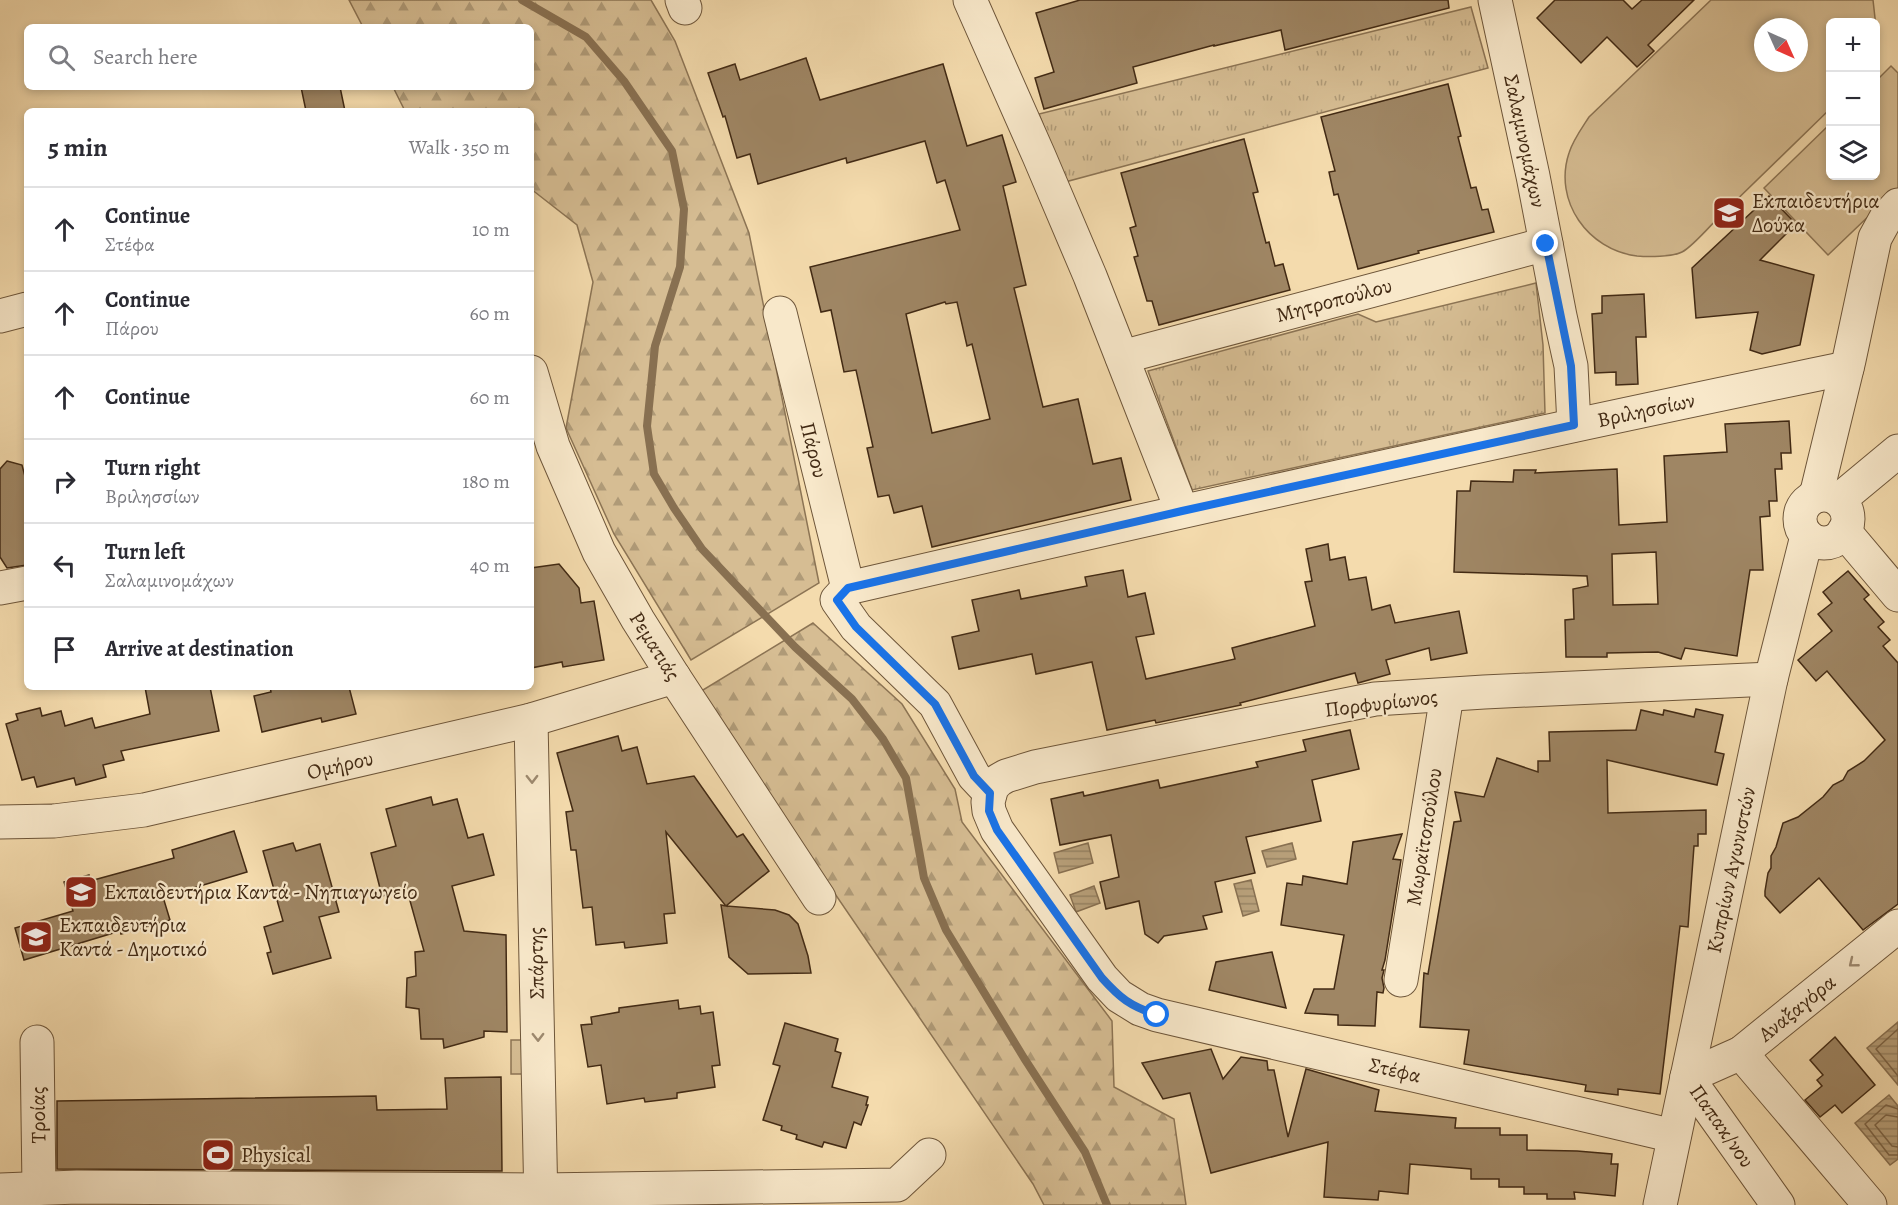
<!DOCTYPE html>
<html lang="en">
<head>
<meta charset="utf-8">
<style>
	:root { --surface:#fff; --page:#f2f2f3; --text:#2b2b33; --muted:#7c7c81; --line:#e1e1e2 }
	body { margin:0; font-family:Alegreya,serif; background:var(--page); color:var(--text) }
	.controls { position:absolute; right:18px; top:18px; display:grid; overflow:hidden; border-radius:9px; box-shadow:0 3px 9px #0003 }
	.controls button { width:54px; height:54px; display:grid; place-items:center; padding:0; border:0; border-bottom:2px solid var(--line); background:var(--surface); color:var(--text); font:30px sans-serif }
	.compass { position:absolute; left:1754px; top:18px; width:54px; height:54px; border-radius:50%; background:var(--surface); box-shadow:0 3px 9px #0003; rotate:135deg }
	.stop { position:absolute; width:18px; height:18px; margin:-14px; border:4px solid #1a73e8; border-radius:50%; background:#fff }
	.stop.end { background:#1a73e8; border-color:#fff; box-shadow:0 2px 6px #0008 }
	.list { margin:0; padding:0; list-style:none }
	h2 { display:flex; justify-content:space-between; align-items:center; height:78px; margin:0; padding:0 24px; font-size:26px }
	h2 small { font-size:20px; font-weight:400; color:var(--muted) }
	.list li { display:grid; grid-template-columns:39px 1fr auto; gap:18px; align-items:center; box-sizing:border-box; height:84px; padding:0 24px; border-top:2px solid var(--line) }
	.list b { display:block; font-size:22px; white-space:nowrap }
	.list p { margin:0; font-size:20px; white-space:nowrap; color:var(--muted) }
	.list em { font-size:20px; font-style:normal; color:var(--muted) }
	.icon { flex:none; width:33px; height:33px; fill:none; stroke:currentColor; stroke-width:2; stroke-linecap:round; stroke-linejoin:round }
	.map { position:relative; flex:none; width:1898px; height:1205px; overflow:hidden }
	.search { position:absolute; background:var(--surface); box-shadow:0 3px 9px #0003; left:24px; top:24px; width:510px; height:66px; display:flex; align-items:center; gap:15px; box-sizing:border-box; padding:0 21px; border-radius:9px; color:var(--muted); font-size:22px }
	.panel { position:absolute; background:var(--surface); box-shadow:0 3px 9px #0003; left:24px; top:108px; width:510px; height:582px; border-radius:9px }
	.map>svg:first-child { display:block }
	.grass { fill:url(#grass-tufts); stroke:#8c7454; stroke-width:1.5 }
	.forest { fill:url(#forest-firs); stroke:#8c7454; stroke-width:1.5 }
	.garden { fill:#d6bd93; stroke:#8c7454; stroke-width:1.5; fill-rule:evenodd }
	.water { fill:url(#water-rules); stroke:#887051; stroke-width:1.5 }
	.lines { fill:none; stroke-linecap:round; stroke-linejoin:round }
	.shore { stroke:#7c6446; stroke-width:1.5 }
	.stream { stroke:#887051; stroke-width:8 }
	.building { fill:#9f8664; stroke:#422a14; stroke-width:1.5; fill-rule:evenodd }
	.minor-casing { stroke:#6e563a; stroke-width:35 }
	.minor { stroke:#f8e8ca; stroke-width:33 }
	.oneway { stroke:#9d896f }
	.route { stroke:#1a73e8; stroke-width:8 }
	.labels { text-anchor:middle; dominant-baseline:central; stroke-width:4.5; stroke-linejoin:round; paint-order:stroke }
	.street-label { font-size:21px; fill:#422a14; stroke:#f8e8ca }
	.poi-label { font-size:21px; fill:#422a14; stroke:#f8e8ca; text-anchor:start }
</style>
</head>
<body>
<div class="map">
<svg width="1898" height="1205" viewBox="0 0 1898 1205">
	<defs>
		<pattern id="grass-tufts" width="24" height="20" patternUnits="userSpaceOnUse" patternTransform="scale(1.5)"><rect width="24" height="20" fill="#d6bd93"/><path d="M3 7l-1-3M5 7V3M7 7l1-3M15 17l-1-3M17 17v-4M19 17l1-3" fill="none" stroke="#af9a77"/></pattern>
		<pattern id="forest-firs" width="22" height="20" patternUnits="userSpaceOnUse" patternTransform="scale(1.5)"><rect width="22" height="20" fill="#d6bd93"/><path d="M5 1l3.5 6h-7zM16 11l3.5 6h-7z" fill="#af9a77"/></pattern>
		<pattern id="water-rules" width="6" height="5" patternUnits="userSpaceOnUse" patternTransform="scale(1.5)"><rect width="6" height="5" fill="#b79f79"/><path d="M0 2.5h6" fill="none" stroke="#968262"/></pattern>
	</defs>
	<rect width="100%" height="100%" fill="#f4dbad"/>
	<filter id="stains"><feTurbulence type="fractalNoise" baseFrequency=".00333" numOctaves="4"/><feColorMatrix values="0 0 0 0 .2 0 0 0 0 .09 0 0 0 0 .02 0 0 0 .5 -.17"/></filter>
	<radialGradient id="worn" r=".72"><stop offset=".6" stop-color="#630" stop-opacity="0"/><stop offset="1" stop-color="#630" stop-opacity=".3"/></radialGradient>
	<!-- grass -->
	<g class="grass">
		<path d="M1471 7 1488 68 1065 182 1039 114Z"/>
		<path d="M1536 283 1543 345 1545 413 1192 490 1148 371 1358 314 1376 322Z"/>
	</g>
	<!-- forest -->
	<g class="forest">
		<path d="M349 0H651L675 41 749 233 819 583 691 660 614 534 566 428 593 282 577 225 531 189V111H405L393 87H531V27H363Z"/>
		<path d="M813 623 902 704 955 789 962 822 1112 1021 1114 1087 1174 1119 1186 1205H1044L1033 1184 698 693Z"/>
	</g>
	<!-- garden -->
	<g class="garden">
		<path d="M1711 0H1873L1877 36 1876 43V22H1830V109C1793 145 1756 181 1719 217 1711 225 1691 248 1682 252 1672 257 1648 257 1637 256 1588 250 1553 201 1569 153 1573 140 1582 128 1589 117ZM1763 27H1799V63H1763Z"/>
		<path d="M1891 66 1898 73V188L1828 255 1764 188 1830 124V176H1876V81Z"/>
		<rect x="511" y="1040" width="22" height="34"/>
	</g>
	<!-- water -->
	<g class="water">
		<path d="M1088 843 1093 863 1059 873 1054 853Z"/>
		<path d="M1292 843 1296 859 1267 867 1262 851Z"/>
		<path d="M1251 880 1259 911 1243 916 1234 884Z"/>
		<path d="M1094 886 1100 903 1076 912 1070 895Z"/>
		<path d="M1898 1022V1085L1867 1048Z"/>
		<path d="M1889 1095 1898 1106V1159L1890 1165 1855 1123Z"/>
	</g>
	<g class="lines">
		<!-- shore -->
		<g class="shore">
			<path d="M1898 1029 1876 1049 1898 1076"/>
			<path d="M1898 1109 1886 1105 1865 1124 1889 1155H1898"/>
			<path d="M1898 1117 1886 1115 1875 1125 1892 1146 1898 1147"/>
		</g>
		<!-- stream -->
		<path class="stream" d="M522 0 586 37 624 81 672 151 684 209 680 267 655 346 647 426 654 474 674 508 702 549 795 647 852 699 883 739 906 778 924 878 946 930 1024 1058 1085 1152 1107 1205"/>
	</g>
	<!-- building -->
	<g class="building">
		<path d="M1080 0H1448L1449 8 1285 50 1281 30 1214 46V45L1133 67 1137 83 1044 109 1035 78 1054 72 1036 13Z"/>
		<path d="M1555 0H1623L1632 9 1642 0H1694L1648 45 1654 51 1637 67 1607 37 1581 63 1537 18Z"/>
		<path d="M806 58 820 100 943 64 967 146 1002 135 1016 182 1003 186 1026 285 1014 288 1043 407 1078 399 1093 464 1121 458 1131 500 932 547 922 506 894 513 889 495 878 497 867 448 873 447 856 370 844 372 831 310 821 312 810 267 960 230 945 180 937 183 925 141 847 163 846 158 758 184 750 154 737 158 725 116 723 117 708 73 735 64 740 80ZM945 302 946 304 957 302 967 346 972 344 990 419 932 433 906 314Z"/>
		<path d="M1448 84 1461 136 1458 137 1471 188 1476 187 1482 210 1488 209 1494 232 1418 251 1419 253 1358 269 1338 194 1334 195 1329 172 1335 171 1321 117Z"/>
		<path d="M301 87H340L345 111H306Z"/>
		<path d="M1244 139 1258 192 1253 193 1266 243 1269 242 1275 266 1283 264 1290 290 1159 325 1152 301H1147L1134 257 1138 256 1130 228 1136 226 1121 173Z"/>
		<path d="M1769 196 1796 224 1760 260 1814 275 1800 345 1762 354 1750 350 1758 312 1696 318 1692 268Z"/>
		<path d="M1644 294 1646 337H1636L1638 384 1616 385V372L1595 373 1592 314 1602 313V296Z"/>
		<path d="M1789 421 1791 453H1781L1782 469H1775L1777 501H1769L1770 516 1760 517 1763 570H1750L1737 656 1685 648 1681 659 1658 652 1607 653V657H1566L1565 620 1574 619 1573 589 1588 586 1587 576 1454 572 1457 491H1470L1471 481 1513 482 1514 470H1536L1535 473 1617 469 1619 525 1667 522 1664 456 1727 452 1725 424ZM1656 552 1658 604 1613 605 1612 554Z"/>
		<path d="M7 461 22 465 27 484V565L7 568 0 557V469Z"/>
		<path d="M1328 544 1330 560 1345 557 1349 580 1366 577 1372 610 1390 605 1395 623 1459 611 1467 653 1431 660 1429 648 1386 660 1390 674 1358 683 1355 673 1240 703 1241 705 1156 723 1155 720 1107 730 1092 662 1036 674 1032 654 959 669 952 637 979 631 972 600 1019 590 1021 599 1087 586 1085 577 1123 570 1128 597 1145 593 1154 634 1136 637 1146 679 1235 659 1232 648 1315 626 1305 582 1312 581 1306 549Z"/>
		<path d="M559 564 579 588 581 603 594 601 604 660 563 667 562 662 531 668V568Z"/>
		<path d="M1848 571 1869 595 1864 599 1884 622 1878 627 1890 640 1883 646 1898 663V904L1863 930 1819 878 1780 913 1765 896V891L1768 873 1771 868V856L1776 847 1783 823 1798 817 1823 797 1833 785 1843 780 1848 771 1864 761 1885 740 1827 671 1816 681 1798 660 1832 631 1818 614 1832 603 1823 592Z"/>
		<path d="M145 687H210L219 731 121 751 124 760 103 765 106 777 76 785 74 778 37 787 34 777 22 780 6 724 18 720 16 714 40 708 42 716 61 711 65 726 92 718 95 728 150 714Z"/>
		<path d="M270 687H349L356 714 322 722 321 718 262 732 254 696 271 692Z"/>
		<path d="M1696 709 1723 715 1715 752 1724 754 1717 785 1607 760 1608 813 1706 810V834H1698V846H1694L1688 927 1680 926 1660 1094 1618 1089V1095L1585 1091 1586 1085 1464 1064 1469 1030 1420 1027 1424 973 1428 974 1454 822 1461 821 1455 792 1484 797 1497 758 1538 772V761H1550L1549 732 1636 730 1641 710 1663 715 1664 710 1694 717Z"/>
		<path d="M1350 730 1359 769 1312 780 1321 821 1246 837 1255 873 1215 882 1222 912 1203 916 1207 929 1164 936 1158 943 1145 934 1139 901 1106 909 1100 882 1119 877 1111 835 1060 845 1051 799 1083 792 1084 796 1158 780 1160 788 1258 767 1256 762 1306 751 1303 740Z"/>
		<path d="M618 736 622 751 637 747 647 784 694 776 737 837 743 834 769 871 726 906 775 910 789 915 798 924 808 956 811 973 748 974 729 957 721 905 726 906 666 832 675 913 664 914 667 943 625 948 624 942 596 945 592 907 583 908 576 850H571L566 812 573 811 557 753Z"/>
		<path d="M431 797 433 805 457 799 468 838 483 834 494 875 452 886 464 931 506 935 507 1032 484 1031V1037L444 1048 443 1039H421L419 1009 406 1007 407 978 416 976 415 952 424 951 407 890 382 896 371 853 396 846 386 809Z"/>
		<path d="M234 831 247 872 163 897 170 920 121 934 120 931 24 960 15 928 73 911 64 882 89 875 90 881 174 858 172 850Z"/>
		<path d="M1402 834 1393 859 1401 860 1385 960 1382 970H1384L1382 978 1384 988 1383 993 1377 992 1375 1026 1338 1025V1015L1305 1013 1314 989H1334L1344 935 1281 925 1287 883 1302 885 1303 876 1347 884 1353 842Z"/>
		<path d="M293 843 296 851 320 844 339 912 319 917 331 958 273 974 267 953 271 952 264 927 283 921 263 851Z"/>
		<path d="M1272 952 1286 1008 1209 990 1216 962Z"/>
		<path d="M678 1000 679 1009 700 1006 701 1014 713 1012 720 1065 712 1066 715 1087 677 1093V1098L645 1102 644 1098 607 1104 601 1065 588 1067 581 1025 592 1024 591 1017 619 1012V1008Z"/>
		<path d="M785 1023 838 1039 835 1051 841 1053 832 1087 868 1097 866 1105H868L861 1125 854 1122 846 1148 824 1142 822 1147 796 1139 797 1135 781 1130 782 1126 763 1120 780 1066 773 1064Z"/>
		<path d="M1835 1037 1875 1085 1842 1113 1835 1105 1820 1117 1805 1100 1822 1086 1817 1080 1823 1075 1810 1060Z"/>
		<path d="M1211 1049 1223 1079 1241 1057 1267 1061 1268 1070H1274L1288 1137 1306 1069 1379 1090 1375 1111 1456 1118 1455 1128H1500V1135H1527V1150L1577 1151 1612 1154 1611 1164H1618L1615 1196 1574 1192 1575 1199H1547V1194H1524V1187H1499V1179H1471V1169L1410 1164 1408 1194 1379 1191 1378 1200 1324 1197 1328 1142 1211 1173 1190 1093 1163 1099 1142 1063Z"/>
		<path d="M501 1077 502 1171 57 1169V1101L376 1096 377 1110 447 1109 445 1078Z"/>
	</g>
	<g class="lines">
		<defs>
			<g id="minor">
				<path d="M682 0 685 8"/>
				<path d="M970 0 1039 156 1090 276 1182 511"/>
				<path d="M1495 0 1533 176 1560 316 1571 366 1574 425"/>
				<path d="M780 313 848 588"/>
				<path d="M0 316 27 309"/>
				<path d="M1122 357 1546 244"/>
				<path d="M531 372 553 446 599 552 638 620 674 677 819 898"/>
				<circle cx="1824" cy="519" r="24"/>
				<path d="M1816 496 1849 360 1875 238 1886 218 1898 205"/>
				<path d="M1839 500 1898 451"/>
				<path d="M1844 531 1898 595"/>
				<path d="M0 588 27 583"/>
				<path d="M848 588C1180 511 1513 437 1847 368"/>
				<path d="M848 588 837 600 856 627 935 704 974 776 990 793"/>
				<path d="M531 720 541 1205"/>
				<path d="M0 822 54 821 144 810 531 720 674 677"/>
				<path d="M1401 980 1447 695"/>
				<path d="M37 1042 39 1188"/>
				<path d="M1741 1053 1870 1205"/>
				<path d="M1687 1077 1741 1053 1898 926"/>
				<path d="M1687 1077 1778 1205"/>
				<path d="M1674 1136 1157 1015 1140 1009 1119 996 1102 978 997 830 989 811 988 802 992 787 999 780 1006 776 1035 767 1375 699 1484 692 1771 679"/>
				<path d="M0 1190 77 1187 541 1190 897 1185 929 1155"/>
				<path d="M1660 1205 1771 679 1807 536"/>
			</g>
		</defs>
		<!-- minor casing -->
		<use href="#minor" class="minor-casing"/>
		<!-- minor -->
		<use href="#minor" class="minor"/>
	</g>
	<!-- one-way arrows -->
	<defs><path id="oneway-chevron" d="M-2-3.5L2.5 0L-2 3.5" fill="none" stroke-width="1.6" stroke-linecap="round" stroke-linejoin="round" transform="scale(1.5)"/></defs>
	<g class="oneway">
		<use href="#oneway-chevron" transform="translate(532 779) rotate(89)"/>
		<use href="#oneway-chevron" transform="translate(1853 963) rotate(141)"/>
		<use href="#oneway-chevron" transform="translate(538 1037) rotate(89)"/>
	</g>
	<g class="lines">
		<!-- route -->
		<path class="route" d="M1157 1015C1130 1006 1120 998 1102 978L997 830 989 811 990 793 974 776 935 704 856 627 837 600 848 588 1182 511 1574 425 1571 366 1546 244"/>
	</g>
	<!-- icons -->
	<defs>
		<symbol id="school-square" viewBox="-11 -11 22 22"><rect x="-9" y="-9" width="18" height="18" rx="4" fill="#8f2418" stroke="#f8e8ca"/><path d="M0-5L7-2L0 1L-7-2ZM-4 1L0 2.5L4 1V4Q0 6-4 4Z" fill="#fff"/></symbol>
		<symbol id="stadium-square" viewBox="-11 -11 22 22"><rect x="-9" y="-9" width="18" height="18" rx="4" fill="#8f2418" stroke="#f8e8ca"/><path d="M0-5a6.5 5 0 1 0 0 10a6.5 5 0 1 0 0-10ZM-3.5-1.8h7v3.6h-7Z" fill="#fff"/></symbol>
	</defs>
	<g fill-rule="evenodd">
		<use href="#school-square" x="1710" y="194" width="38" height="38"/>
		<use href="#school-square" x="62" y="873" width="38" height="38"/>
		<use href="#school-square" x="17" y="918" width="38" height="38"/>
		<use href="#stadium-square" x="199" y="1136" width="38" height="38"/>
	</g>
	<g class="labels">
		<!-- street labels -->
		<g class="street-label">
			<text transform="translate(1525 141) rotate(78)">Σαλαμινομάχων</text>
			<text transform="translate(1334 300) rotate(-15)">Μητροπούλου</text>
			<text transform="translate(1646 410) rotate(-12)">Βριλησσίων</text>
			<text transform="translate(814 450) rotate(76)">Πάρου</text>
			<text transform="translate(655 646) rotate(58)">Ρεματιάς</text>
			<text transform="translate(1381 703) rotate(-7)">Πορφυρίωνος</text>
			<text transform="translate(340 765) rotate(-13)">Ομήρου</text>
			<text transform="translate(1424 837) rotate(-81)">Μωραϊτοπούλου</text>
			<text transform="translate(1731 870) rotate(-78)">Κυπρίων Αγωνιστών</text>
			<text transform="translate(536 963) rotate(-91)">Σπάρτης</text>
			<text transform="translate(1797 1008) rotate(-39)">Αναξαγόρα</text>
			<text transform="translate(1395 1070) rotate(13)">Στέφα</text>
			<text transform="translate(38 1115) rotate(-91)">Τροίας</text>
			<text transform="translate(1722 1126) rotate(55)">Παπακ/νου</text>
		</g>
		<!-- poi labels -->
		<g class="poi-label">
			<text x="1752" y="201">Εκπαιδευτήρια<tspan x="1752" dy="24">Δούκα</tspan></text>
			<text x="104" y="892">Εκπαιδευτήρια Καντά - Νηπιαγωγείο</text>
			<text x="59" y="925">Εκπαιδευτήρια<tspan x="59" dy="24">Καντά - Δημοτικό</tspan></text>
			<text x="241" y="1155">Physical</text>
		</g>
	</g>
	<rect width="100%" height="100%" filter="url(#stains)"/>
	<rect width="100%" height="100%" fill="url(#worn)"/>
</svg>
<div class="controls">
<button>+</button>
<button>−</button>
<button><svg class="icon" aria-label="layers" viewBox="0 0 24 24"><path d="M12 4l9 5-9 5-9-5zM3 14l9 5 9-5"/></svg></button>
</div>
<svg class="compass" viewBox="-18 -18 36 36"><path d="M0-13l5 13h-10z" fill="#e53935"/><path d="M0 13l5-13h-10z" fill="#7c7c81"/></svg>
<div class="stop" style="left:1157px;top:1015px"></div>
<div class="stop end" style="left:1546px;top:244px"></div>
<div class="search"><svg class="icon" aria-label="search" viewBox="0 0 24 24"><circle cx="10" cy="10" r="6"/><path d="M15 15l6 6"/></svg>Search here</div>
<section class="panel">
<h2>5 min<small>Walk · 350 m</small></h2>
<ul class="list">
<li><svg class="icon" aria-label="ahead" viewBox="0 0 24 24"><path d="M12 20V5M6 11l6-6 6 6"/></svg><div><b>Continue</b><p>Στέφα</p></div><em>10 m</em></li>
<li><svg class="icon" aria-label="ahead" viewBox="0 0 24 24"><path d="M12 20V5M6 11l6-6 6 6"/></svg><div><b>Continue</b><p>Πάρου</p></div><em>60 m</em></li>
<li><svg class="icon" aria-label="ahead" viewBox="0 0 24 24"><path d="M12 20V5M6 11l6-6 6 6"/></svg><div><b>Continue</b></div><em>60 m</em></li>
<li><svg class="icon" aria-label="right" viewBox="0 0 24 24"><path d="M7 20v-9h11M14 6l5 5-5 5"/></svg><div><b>Turn right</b><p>Βριλησσίων</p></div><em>180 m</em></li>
<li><svg class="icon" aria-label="left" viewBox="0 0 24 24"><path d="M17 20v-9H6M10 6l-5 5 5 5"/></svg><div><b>Turn left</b><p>Σαλαμινομάχων</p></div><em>40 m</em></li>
<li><svg class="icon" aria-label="arrive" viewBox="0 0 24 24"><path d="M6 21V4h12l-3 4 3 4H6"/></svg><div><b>Arrive at destination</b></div></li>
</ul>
</section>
</div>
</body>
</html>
